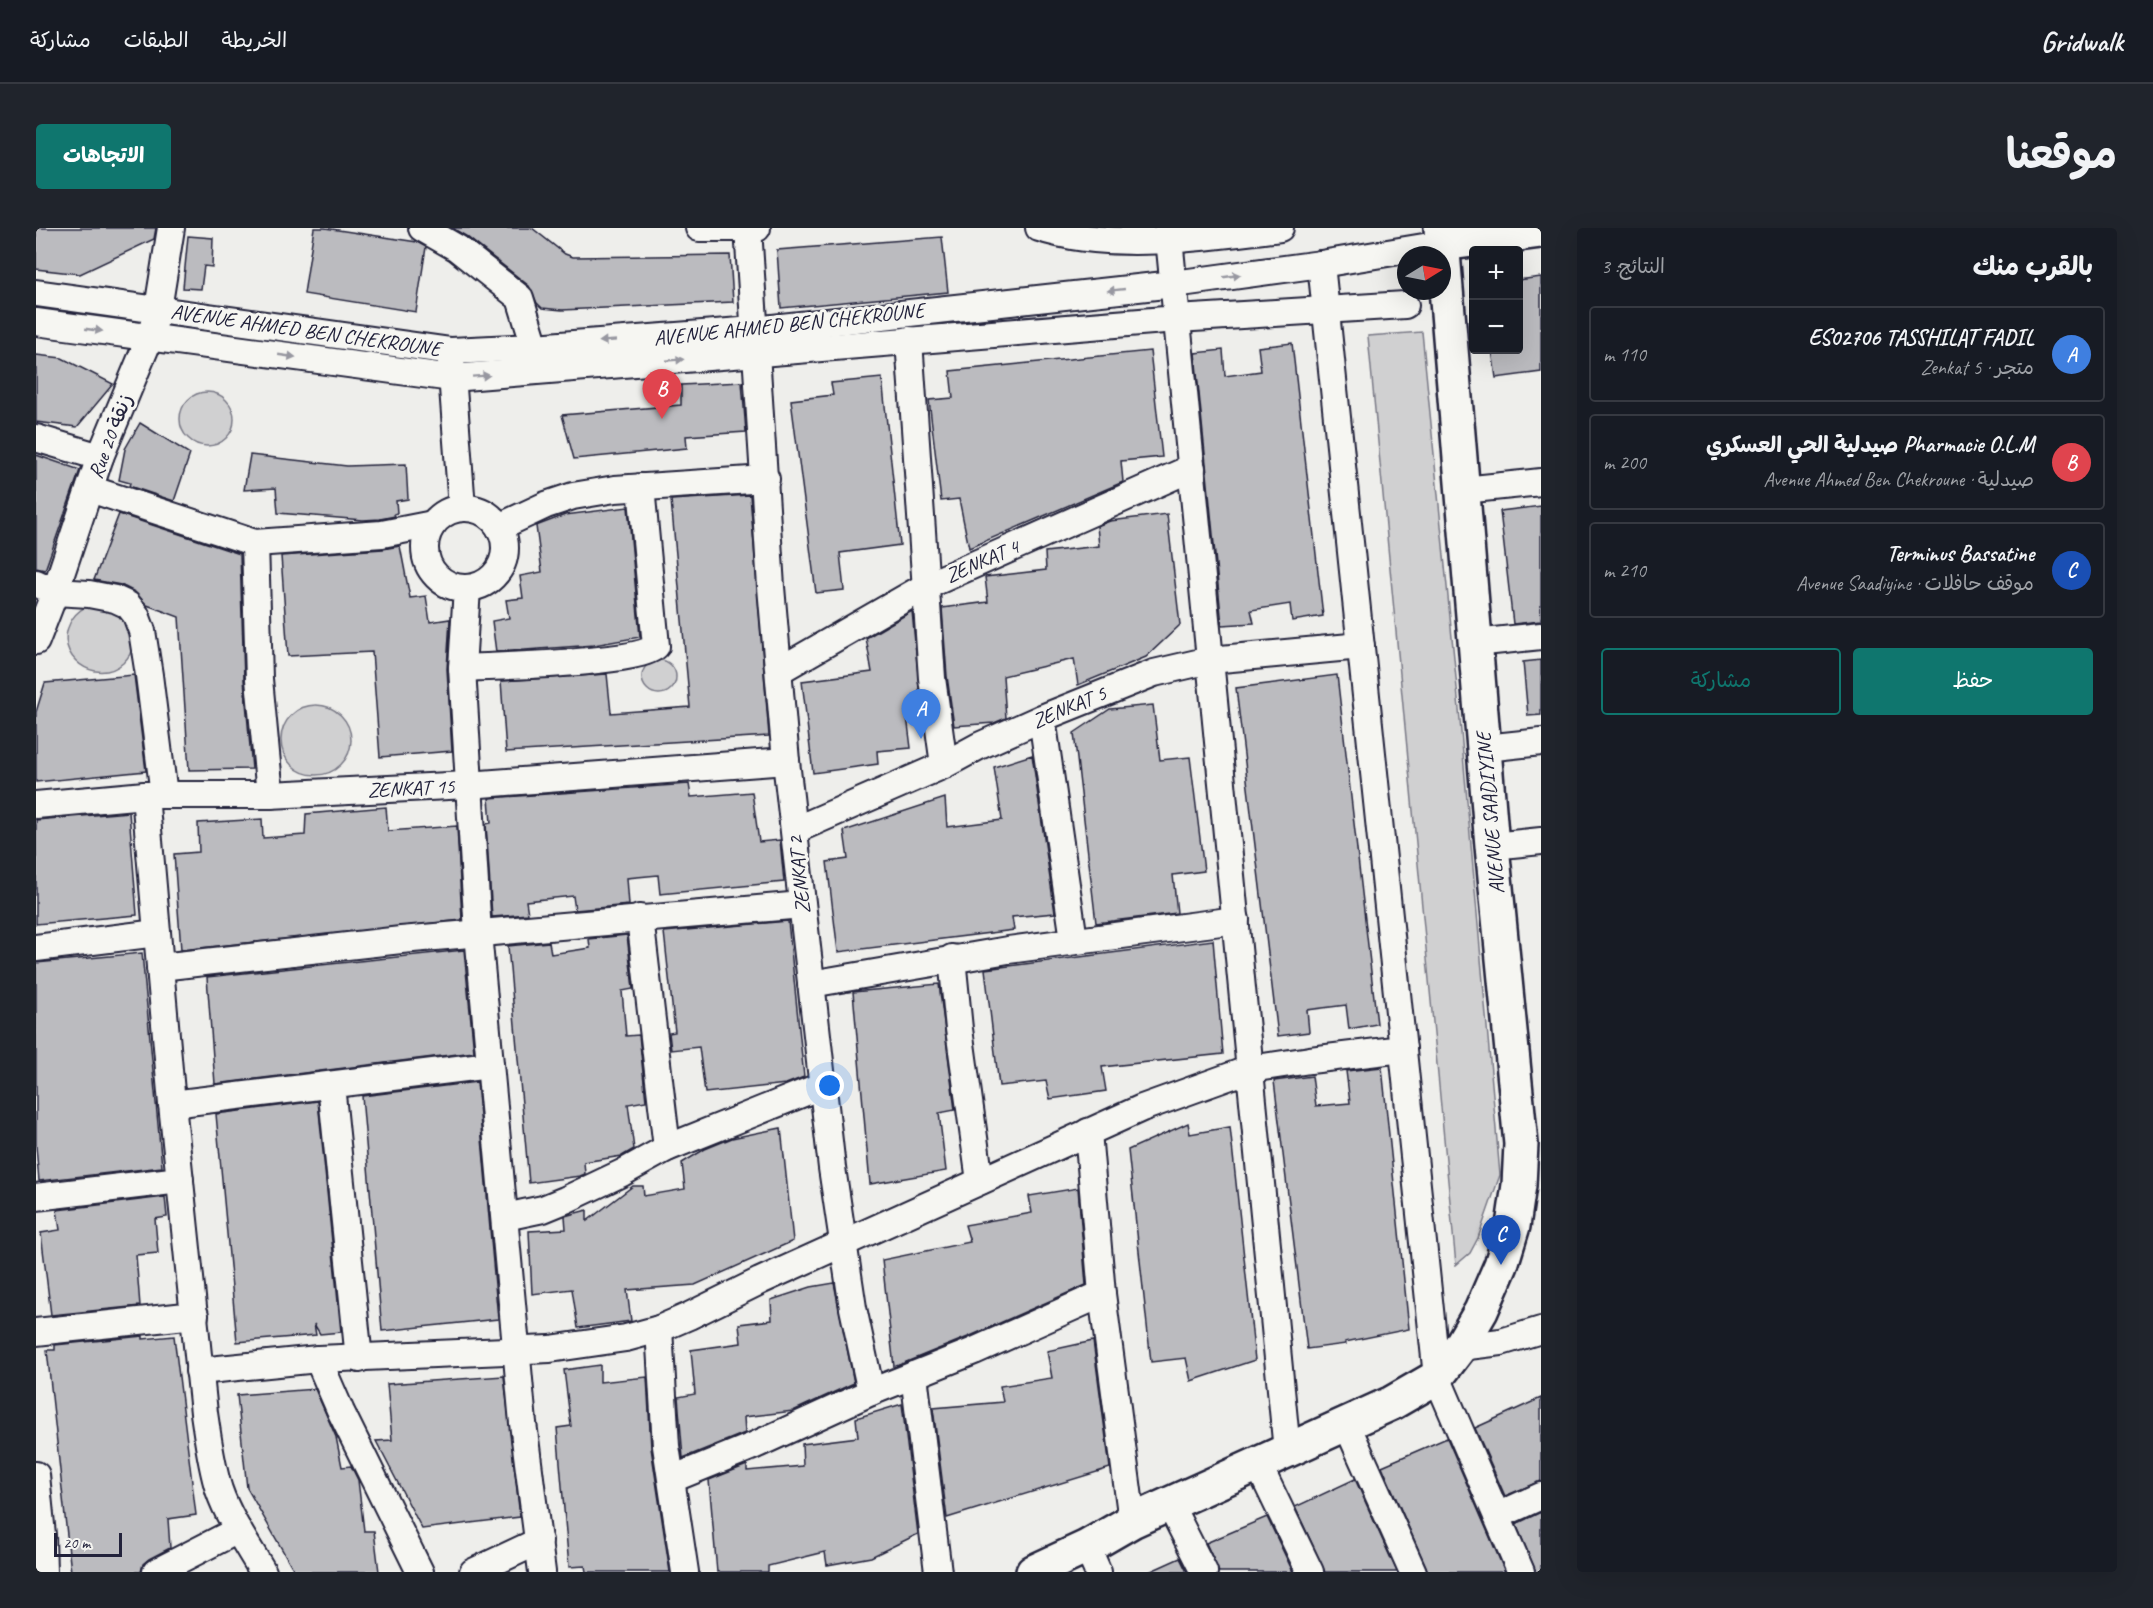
<!DOCTYPE html>
<html lang="ar">
<head>
<meta charset="utf-8">
<style>
	:root { --surface:#171b24; --page:#20242c; --text:#f1f3f6; --muted:#9ea1a6; --line:#363941; --accent:#0f766e }
	body { margin:0; font-family:Caveat,"Playpen Sans Arabic",sans-serif; background:var(--page); color:var(--text); direction:rtl }
	.controls { position:absolute; right:18px; top:18px; display:grid; overflow:hidden; border-radius:6px; box-shadow:0 6px 24px #0002 }
	.controls button { width:54px; height:54px; display:grid; place-items:center; padding:0; border:0; border-bottom:2px solid var(--line); background:var(--surface); color:var(--text); font:30px sans-serif }
	.compass { position:absolute; left:1361px; top:18px; width:54px; height:54px; border-radius:50%; background:var(--surface); box-shadow:0 6px 24px #0002; rotate:80deg }
	.scale { position:absolute; left:18px; bottom:15px; width:68px; box-sizing:border-box; padding-left:6px; border:3px solid #22223b; border-top:0; font-size:16px; line-height:21px; white-space:nowrap; color:#22223b; -webkit-text-stroke:4px #f6f6f2; paint-order:stroke }
	.you { position:absolute; left:794px; top:858px; width:21px; height:21px; margin:-15px; border:4px solid #fff; border-radius:50%; background:#1a73e8; box-shadow:0 0 0 9px #1a73e833 }
	.badge { display:grid; place-items:center; width:39px; height:39px; border-radius:50%; background:var(--accent); color:#fff; font-size:20px; font-weight:700 }
	.pin { position:absolute; translate:-50% -50px; filter:drop-shadow(0 2px 3px #0008) }
	.pin::after { content:''; position:absolute; top:32px; width:21px; height:18px; background:inherit; clip-path:polygon(0 0,100% 0,50% 100%) }
	.list { margin:0; padding:0; list-style:none }
	h2 { display:flex; justify-content:space-between; align-items:center; height:78px; margin:0; padding:0 24px; font-size:26px }
	h2 small { font-size:20px; font-weight:400; color:var(--muted) }
	.list li { display:grid; grid-template-columns:39px 1fr auto; gap:18px; align-items:center; box-sizing:border-box; height:96px; margin:0 12px 12px; padding:0 12px; border:2px solid var(--line); border-radius:6px }
	.list b { display:block; font-size:22px; white-space:nowrap }
	.list p { margin:0; font-size:20px; white-space:nowrap; color:var(--muted) }
	.list em { font-size:20px; font-style:normal; color:var(--muted) }
	.actions { display:flex; gap:12px; padding:18px 24px }
	.actions a { flex:1; padding:14px 0; border:2px solid var(--accent); border-radius:6px; text-align:center; font-size:21px; color:var(--accent) }
	.actions .main { background:var(--accent); color:#fff }
	.map { position:relative; flex:none; width:1505px; height:1344px; overflow:hidden; direction:ltr; border-radius:6px }
	header { display:flex; align-items:center; gap:36px; box-sizing:border-box; height:84px; padding:0 30px; background:var(--surface); border-bottom:2px solid var(--line) }
	header strong { font-size:28px }
	nav { display:flex; gap:33px; margin-inline-start:auto; font-size:21px }
	.intro { display:flex; align-items:center; justify-content:space-between; box-sizing:border-box; height:144px; padding:0 36px }
	h1 { margin:0; font-size:42px }
	.button { padding:15px 27px; border-radius:6px; background:var(--accent); color:#fff; font-size:21px; font-weight:700 }
	main { display:flex; gap:36px; padding:0 36px }
	aside { flex:1; background:var(--surface); border-radius:6px; box-shadow:0 6px 24px #0002 }
	.map>svg:first-child { display:block }
	.green { fill:#d0d0d1; stroke:#797986; stroke-width:1.5 }
	.building { fill:#bbbbbf; stroke:#22223b; stroke-width:1.5 }
	.lines { fill:none; stroke-linecap:round; stroke-linejoin:round }
	.minor-casing { stroke:#22223b; stroke-width:30 }
	.major-casing { stroke:#22223b; stroke-width:38 }
	.minor { stroke:#f6f6f2; stroke-width:26 }
	.major { stroke:#f6f6f2; stroke-width:33 }
	.oneway { fill:#9797a0 }
	.labels { text-anchor:middle; dominant-baseline:central; stroke-width:6; stroke-linejoin:round; paint-order:stroke }
	.street-label { font-size:21px; fill:#22223b; stroke:#f6f6f2 }
</style>
</head>
<body>
<header>
<strong>Gridwalk</strong>
<nav><a>الخريطة</a><a>الطبقات</a><a>مشاركة</a></nav>
</header>
<div class="intro"><h1>موقعنا</h1><a class="button">الاتجاهات</a></div>
<main>
<aside>
<h2>بالقرب منك<small>النتائج: 3</small></h2>
<ul class="list">
<li><span class="badge" style="background:#3f7fe0">A</span><div><b>ES02706 TASSHILAT FADIL</b><p>متجر · Zenkat 5</p></div><em>110 m</em></li>
<li><span class="badge" style="background:#e0444e">B</span><div><b>Pharmacie O.L.M صيدلية الحي العسكري</b><p>صيدلية · Avenue Ahmed Ben Chekroune</p></div><em>200 m</em></li>
<li><span class="badge" style="background:#1a4fb4">C</span><div><b>Terminus Bassatine</b><p>موقف حافلات · Avenue Saadiyine</p></div><em>210 m</em></li>
</ul>
<div class="actions"><a class="main">حفظ</a><a>مشاركة</a></div>
</aside>
<div class="map">
<svg width="1505" height="1344" viewBox="0 0 1505 1344">
	<rect width="100%" height="100%" fill="#eeeeeb"/>
	<filter id="ink" filterUnits="userSpaceOnUse"><feTurbulence type="fractalNoise" baseFrequency=".0167" numOctaves="2"/><feDisplacementMap in="SourceGraphic" scale="12" xChannelSelector="R" yChannelSelector="G"/><feConvolveMatrix kernelMatrix="1 2 1 2 8 2 1 2 1" color-interpolation-filters="sRGB"/></filter>
	<g filter="url(#ink)">
		<!-- green -->
		<g class="green">
			<path d="M1386 104 1423 481 1464 947 1442 1010 1434 1025 1420 1037 1332 108Z"/>
			<circle cx="171" cy="191" r="27"/>
			<path d="M68 375 93 391C94 400 97 410 96 419 96 425 91 431 87 435 60 459 17 428 34 395 41 381 52 376 68 375Z"/>
			<circle cx="623" cy="449" r="17"/>
			<circle cx="280" cy="512" r="35"/>
		</g>
		<!-- building -->
		<g class="building">
			<path d="M0 0H120L118 11 44 46 0 41Z"/>
			<path d="M278 0H289L381 14 390 19 380 84 268 66Z"/>
			<path d="M416 0H496L529 26 537 29 694 27 697 74 526 82 506 80 501 75 493 58 430 8Z"/>
			<path d="M152 8 177 10 176 39 168 38 165 61 147 60Z"/>
			<path d="M906 9 912 64 745 80 741 22Z"/>
			<path d="M1505 49V144L1460 150 1456 122H1482V52Z"/>
			<path d="M1256 115 1287 388 1256 393 1254 376 1215 382 1218 395 1186 397 1159 125 1187 122 1189 148 1225 143 1222 119Z"/>
			<path d="M1114 123 1126 229 1085 233 1087 254 933 320 923 271 905 273 893 172 917 170 914 143Z"/>
			<path d="M0 127 26 130 77 156 41 199 0 194Z"/>
			<path d="M846 150 864 317 804 325 808 362 780 365 755 172 797 167 795 155Z"/>
			<path d="M706 154 710 204 650 208 651 220 538 231 526 187 645 177V157Z"/>
			<path d="M104 195 154 226 138 273 93 258 94 255 83 252 89 221Z"/>
			<path d="M0 227 44 242 9 342 0 340Z"/>
			<path d="M214 227 311 238 370 236 372 271 360 273 361 285 358 286 359 288 344 291 327 292 242 285 240 260 208 262Z"/>
			<path d="M714 267 733 508 470 524 465 453 571 446 575 485 654 479 635 272Z"/>
			<path d="M1505 278V393L1477 396 1464 283Z"/>
			<path d="M592 279 604 409 558 417 460 424 456 393 473 390 470 372 487 370 484 348 506 344 500 298 529 287Z"/>
			<path d="M83 286 204 326 208 452 216 541 153 542 143 389 111 377 99 364 85 357 58 352Z"/>
			<path d="M1131 286 1144 397 1110 429 1042 457 1038 431 967 448 970 490 958 495 918 498 911 448 906 380 952 374 949 349 1010 342 1009 324 1063 318 1061 298 1074 293Z"/>
			<path d="M364 318 374 370 390 368 394 394 414 391 411 441 416 523 344 529 336 424 252 428 245 328 347 321Z"/>
			<path d="M876 383 885 478 870 480 875 520 841 523 842 536 777 545 766 453 836 444 830 410Z"/>
			<path d="M1505 432V487L1492 488 1487 434Z"/>
			<path d="M98 447 110 543 0 554V484L9 455Z"/>
			<path d="M1301 447 1341 796 1313 801 1310 777 1271 782 1273 804 1242 808 1200 460Z"/>
			<path d="M1117 477 1124 532 1154 529 1168 643 1137 647 1141 685 1060 695 1038 505 1074 481Z"/>
			<path d="M996 527 1019 685 976 689 978 702 802 724 791 634 812 631 808 603 909 570 911 599 966 592 958 539Z"/>
			<path d="M653 556 655 569 716 564 723 614 744 612 748 654 624 666 622 647 591 650 593 677 539 682 537 668 490 673 492 686 456 689 450 596 455 595 453 570Z"/>
			<path d="M350 579 352 603 421 598 426 692 145 722 138 626 163 624 162 595 226 591 227 610 269 607 270 586Z"/>
			<path d="M93 584 101 687 0 696V592Z"/>
			<path d="M752 693 768 849 750 856 669 865 663 819 635 822 633 805 639 804 628 704Z"/>
			<path d="M591 707 597 761 586 763 590 808 603 807 610 873 592 876 598 921 586 928 548 934 549 946 544 948 493 955 472 718 513 714 515 726 554 720 553 711Z"/>
			<path d="M1177 712 1187 826 1066 839 1070 863 1014 871 1010 853 963 858 949 741Z"/>
			<path d="M428 722 438 824 179 856 171 749Z"/>
			<path d="M106 725 126 939 3 953 0 918V735Z"/>
			<path d="M903 756 919 882 903 885 910 943 834 956 817 764Z"/>
			<path d="M1346 839 1373 1101 1309 1114 1310 1116 1271 1121 1238 853 1276 848 1280 878 1314 875 1310 843Z"/>
			<path d="M441 854 462 1091 346 1103 326 868Z"/>
			<path d="M282 873 305 1104 284 1106 278 1096 280 1107 201 1114 180 886Z"/>
			<path d="M1152 895 1154 906 1194 899 1219 1132 1155 1153 1150 1130 1115 1134 1092 922Z"/>
			<path d="M745 900 757 1013 659 1057 591 1062 595 1093 542 1100 536 1061 496 1066 493 1003 530 1001 529 988 551 982V993L597 958H607L608 968 649 961 646 935 669 921 696 910Z"/>
			<path d="M1042 960 1050 1057 932 1109 858 1139 846 1032 934 1014 929 997 996 985 993 968Z"/>
			<path d="M129 969 131 989 119 991 122 1025 100 1027 104 1078 15 1087 5 1005 24 1002 21 982Z"/>
			<path d="M798 1055 818 1155 757 1183 708 1189 709 1205 647 1230 642 1169 659 1166 655 1122 705 1115 703 1096 736 1092 735 1072 775 1059Z"/>
			<path d="M107 1108V1111L138 1108 160 1287 132 1291 134 1320 113 1331 107 1336 105 1344H35L11 1122H19V1117Z"/>
			<path d="M1057 1113 1074 1240 911 1290 897 1180 967 1174 964 1158 1016 1150 1011 1123Z"/>
			<path d="M564 1137V1154L611 1149 615 1220 634 1344H550L549 1338 533 1339 521 1200 535 1198 528 1142Z"/>
			<path d="M468 1148 484 1289 386 1301 340 1213 356 1212 351 1156Z"/>
			<path d="M279 1161 300 1209 306 1239 315 1238 322 1252 328 1303H338L343 1344H259L211 1260 201 1167Z"/>
			<path d="M1505 1170V1253L1469 1268 1439 1200Z"/>
			<path d="M866 1176 882 1306 835 1329 791 1337 789 1324 732 1338V1344H681L673 1252 711 1237V1243L767 1238 766 1216 822 1209 820 1190Z"/>
			<path d="M1411 1210 1469 1344H1392L1346 1238Z"/>
			<path d="M1319 1251 1361 1344H1289L1259 1279Z"/>
			<path d="M1505 1284V1344H1500L1480 1296Z"/>
			<path d="M1231 1289 1257 1344H1183L1170 1315Z"/>
			<path d="M1144 1330 1151 1344H1113Z"/>
		</g>
		<g class="lines">
			<defs>
				<g id="minor">
					<path d="M386 0 421 20 484 70 499 119"/>
					<path d="M663 0H721"/>
					<path d="M712 0 735 359 750 533 796 940 817 1080 835 1164"/>
					<path d="M1003 0C1077 24 1168 9 1244 0"/>
					<path d="M1132 0 1251 1223"/>
					<path d="M1285 36 1401 1149 1485 1344"/>
					<path d="M0 65 415 123 499 119 718 102 1138 56 1285 36 1406 16"/>
					<path d="M0 94 416 150 1141 91 1369 77"/>
					<path d="M873 112 896 450 908 537"/>
					<path d="M415 133 426 280"/>
					<path d="M0 210 64 229"/>
					<path d="M54 261 219 315 346 306 397 296"/>
					<path d="M1427 262 1505 254"/>
					<circle cx="429" cy="320" r="40"/>
					<path d="M463 299 510 277 537 268 579 261 730 251"/>
					<path d="M219 315 223 451 234 567"/>
					<path d="M0 355 19 364 53 366 79 371 92 377 100 387 106 403 113 447 128 567"/>
					<path d="M431 360 426 440 442 705 487 1195 506 1344"/>
					<path d="M0 413 19 364 64 229 114 109 122 81 135 0"/>
					<path d="M1439 415 1505 408"/>
					<path d="M426 440C459 438 602 436 620 418L605 259"/>
					<path d="M744 442 890 358 1156 240"/>
					<path d="M1006 490 1038 712"/>
					<path d="M1449 520 1505 514"/>
					<path d="M109 567 136 876 168 1185C172 1211 175 1237 183 1262 193 1291 212 1318 227 1344"/>
					<path d="M0 577 109 567H234L432 557 750 533"/>
					<path d="M759 602 908 537 943 518 1006 490 1118 445 1174 432 1325 418"/>
					<path d="M1456 618 1505 613"/>
					<path d="M604 690 631 920"/>
					<path d="M0 720 121 705"/>
					<path d="M916 730 923 801 944 953"/>
					<path d="M124 739 365 712 766 677"/>
					<path d="M775 756 972 722 1200 692"/>
					<path d="M295 857 323 1131"/>
					<path d="M136 876 454 837"/>
					<path d="M1052 904 1066 1066 1096 1293"/>
					<path d="M0 969 144 952"/>
					<path d="M469 989 507 981 529 972 586 945 631 920 785 858"/>
					<path d="M623 1101 630 1218 649 1344"/>
					<path d="M0 1104 159 1087"/>
					<path d="M1424 1119 1465 1114 1505 1102"/>
					<path d="M282 1131 305 1184 384 1344"/>
					<path d="M163 1143 282 1131 514 1121 590 1110 623 1101 653 1088 724 1053 1106 880 1214 841 1274 832 1367 821"/>
					<path d="M878 1147 902 1344"/>
					<path d="M1311 1197 1377 1344"/>
					<path d="M1222 1236 1274 1344"/>
					<path d="M0 1247 6 1307 7 1344"/>
					<path d="M636 1251 717 1218 835 1164 938 1123 1066 1066"/>
					<path d="M1134 1277 1168 1344"/>
					<path d="M1461 1288 1505 1268"/>
					<path d="M1051 1319 1062 1344"/>
					<path d="M120 1344 202 1302"/>
					<path d="M437 1344 503 1313"/>
				</g>
				<g id="major">
					<path d="M1406 16 1505 3"/>
					<path d="M997 1344 1051 1319 1096 1293 1356 1175 1401 1149 1424 1119 1445 1083 1465 1037 1477 998 1483 957 1485 916 1456 618 1405 0"/>
				</g>
			</defs>
			<!-- minor casing -->
			<use href="#minor" class="minor-casing"/>
			<!-- major casing -->
			<use href="#major" class="major-casing"/>
			<!-- minor -->
			<use href="#minor" class="minor"/>
			<!-- major -->
			<use href="#major" class="major"/>
		</g>
		<!-- one-way arrows -->
		<defs><path id="oneway-solid" d="M-6-.8H1V-3.2L6.5 0L1 3.2V.8H-6Z" transform="scale(1.5)"/></defs>
		<g class="oneway">
			<use href="#oneway-solid" transform="translate(1196 48) rotate(-8)"/>
			<use href="#oneway-solid" transform="translate(1080 62) rotate(174)"/>
			<use href="#oneway-solid" transform="translate(58 102) rotate(8)"/>
			<use href="#oneway-solid" transform="translate(572 113) rotate(176)"/>
			<use href="#oneway-solid" transform="translate(251 128) rotate(8)"/>
			<use href="#oneway-solid" transform="translate(639 132) rotate(-4)"/>
			<use href="#oneway-solid" transform="translate(445 148) rotate(-4)"/>
		</g>
	</g>
	<g class="labels">
		<!-- street labels -->
		<g class="street-label">
			<text transform="translate(753 96) rotate(-6)">AVENUE AHMED BEN CHEKROUNE</text>
			<text transform="translate(270 102) rotate(8)">AVENUE AHMED BEN CHEKROUNE</text>
			<text transform="translate(74 208) rotate(-69)">Rue 20 زنقة</text>
			<text transform="translate(946 333) rotate(-24)">ZENKAT 4</text>
			<text transform="translate(1033 479) rotate(-23)">ZENKAT 5</text>
			<text transform="translate(375 560) rotate(-3)">ZENKAT 15</text>
			<text transform="translate(1454 585) rotate(-95)">AVENUE SAADIYINE</text>
			<text transform="translate(763 647) rotate(-96)">ZENKAT 2</text>
		</g>
	</g>
</svg>
<div class="controls">
<button>+</button>
<button>−</button>
</div>
<svg class="compass" viewBox="-18 -18 36 36"><path d="M0-13l5 13h-10z" fill="#e53935"/><path d="M0 13l5-13h-10z" fill="#9ea1a6"/></svg>
<div class="scale">20 m</div>
<div class="you"></div>
<div class="pin badge" style="left:885px;top:511px;background:#3f7fe0">A</div>
<div class="pin badge" style="left:626px;top:191px;background:#e0444e">B</div>
<div class="pin badge" style="left:1465px;top:1037px;background:#1a4fb4">C</div>
</div>
</main>
</body>
</html>
